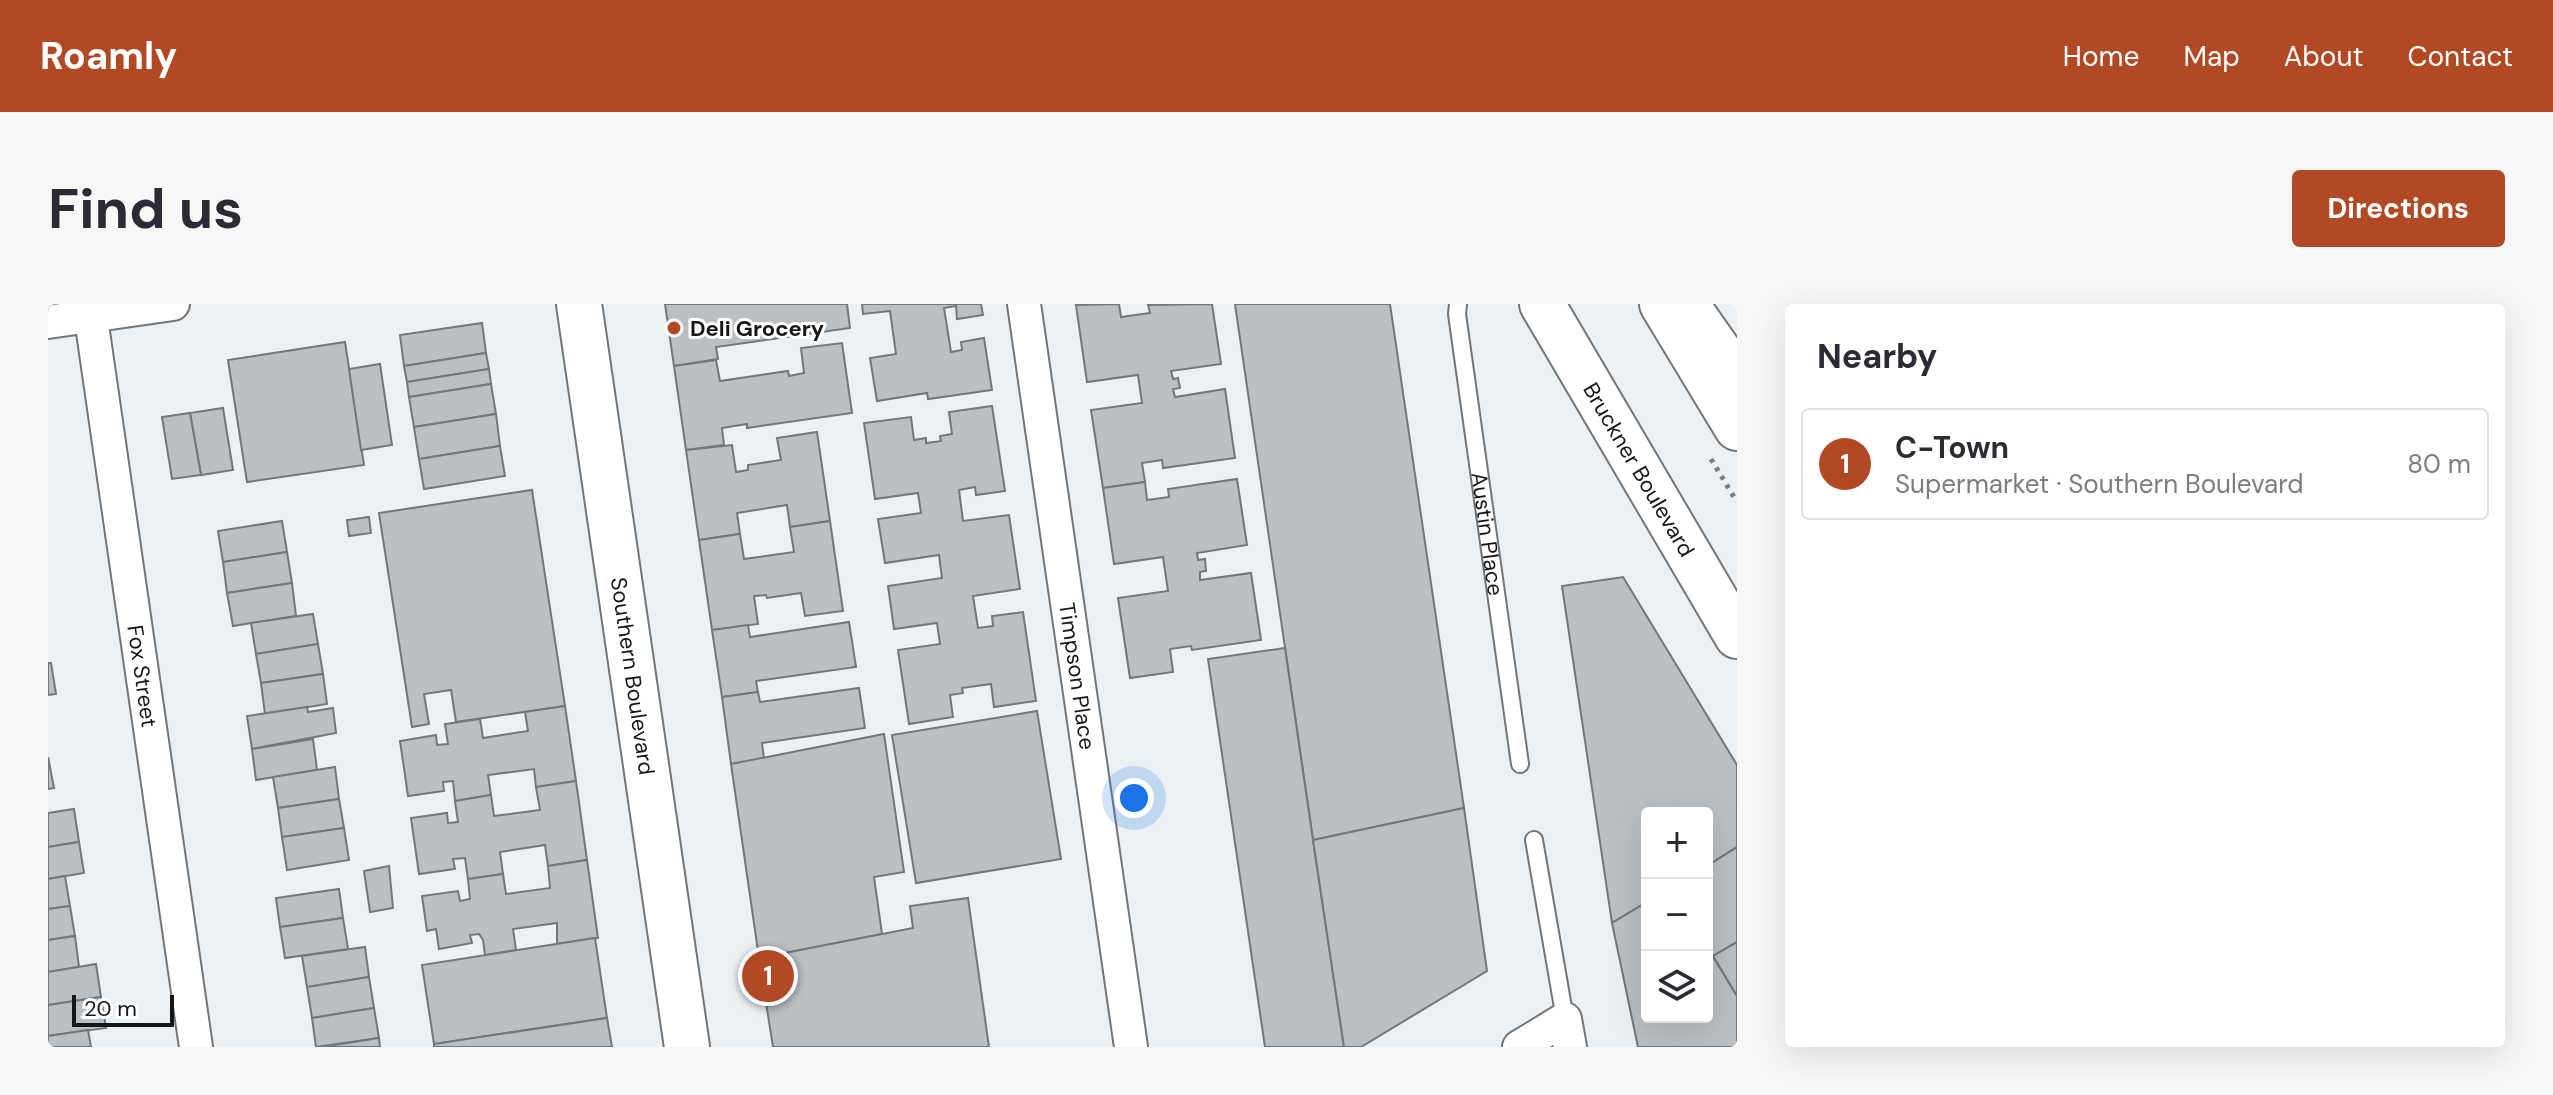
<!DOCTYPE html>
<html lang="en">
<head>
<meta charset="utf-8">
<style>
	:root { --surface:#fff; --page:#f7f7f7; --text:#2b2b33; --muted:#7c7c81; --line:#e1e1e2; --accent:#b14925 }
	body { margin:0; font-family:"DM Sans",sans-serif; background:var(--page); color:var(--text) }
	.controls { position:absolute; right:24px; bottom:24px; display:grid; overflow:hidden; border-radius:8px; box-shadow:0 8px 32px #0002 }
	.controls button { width:72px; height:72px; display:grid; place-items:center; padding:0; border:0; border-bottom:2px solid var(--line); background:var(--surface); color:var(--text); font:40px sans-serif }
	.scale { position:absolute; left:24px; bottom:20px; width:102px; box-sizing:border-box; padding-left:8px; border:4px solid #151617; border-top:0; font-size:22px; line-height:28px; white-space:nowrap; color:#151617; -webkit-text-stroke:6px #fff; paint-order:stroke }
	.you { position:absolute; left:1086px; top:494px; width:28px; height:28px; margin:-20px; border:6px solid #fff; border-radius:50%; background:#1a73e8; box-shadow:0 0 0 12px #1a73e833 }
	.badge { display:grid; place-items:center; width:52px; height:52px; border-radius:50%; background:var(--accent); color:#fff; font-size:26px; font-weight:700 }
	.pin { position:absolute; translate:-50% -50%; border:4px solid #fff; box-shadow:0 2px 8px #0006 }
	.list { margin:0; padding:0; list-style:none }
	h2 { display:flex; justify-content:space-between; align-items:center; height:104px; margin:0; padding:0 32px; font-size:34px }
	h2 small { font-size:26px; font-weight:400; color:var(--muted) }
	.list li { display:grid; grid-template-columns:52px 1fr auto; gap:24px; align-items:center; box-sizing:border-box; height:112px; margin:0 16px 16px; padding:0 16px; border:2px solid var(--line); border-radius:8px }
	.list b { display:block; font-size:30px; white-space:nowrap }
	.list p { margin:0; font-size:26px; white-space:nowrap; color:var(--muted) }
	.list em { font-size:26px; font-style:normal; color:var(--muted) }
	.icon { flex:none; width:44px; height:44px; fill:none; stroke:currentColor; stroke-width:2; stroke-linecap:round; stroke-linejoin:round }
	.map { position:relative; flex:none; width:1689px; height:743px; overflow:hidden; border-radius:8px }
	header { display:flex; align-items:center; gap:48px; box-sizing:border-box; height:112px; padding:0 40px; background:var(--accent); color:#fff }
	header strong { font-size:38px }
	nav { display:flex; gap:44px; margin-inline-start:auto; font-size:28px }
	.intro { display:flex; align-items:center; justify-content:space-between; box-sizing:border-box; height:192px; padding:0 48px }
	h1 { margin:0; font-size:56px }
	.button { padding:20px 36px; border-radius:8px; background:var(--accent); color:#fff; font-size:28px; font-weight:700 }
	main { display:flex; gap:48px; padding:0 48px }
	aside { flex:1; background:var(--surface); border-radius:8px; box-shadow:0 8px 32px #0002 }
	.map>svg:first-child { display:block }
	.building { fill:#bbbfc1; stroke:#747779; stroke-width:2 }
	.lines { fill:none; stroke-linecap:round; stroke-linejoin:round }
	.service-casing { stroke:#737678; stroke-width:20 }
	.minor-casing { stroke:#737678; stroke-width:36 }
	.secondary-casing { stroke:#737678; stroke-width:48 }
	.motorway-casing { stroke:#737678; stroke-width:48 }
	.path { stroke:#7c7f81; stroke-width:5; stroke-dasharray:4 6; stroke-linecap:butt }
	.service { stroke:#fff; stroke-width:16 }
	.minor { stroke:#fff; stroke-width:32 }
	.secondary { stroke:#fff; stroke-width:44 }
	.motorway { stroke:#fff; stroke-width:44 }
	.poi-dot { fill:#b14925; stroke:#fff; stroke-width:3 }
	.labels { text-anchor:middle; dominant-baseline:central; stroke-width:6; stroke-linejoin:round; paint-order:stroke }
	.poi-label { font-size:22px; font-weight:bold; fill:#151617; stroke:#fff; text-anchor:start }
	.street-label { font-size:22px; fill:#151617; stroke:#fff }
</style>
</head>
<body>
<header>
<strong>Roamly</strong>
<nav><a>Home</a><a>Map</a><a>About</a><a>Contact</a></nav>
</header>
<div class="intro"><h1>Find us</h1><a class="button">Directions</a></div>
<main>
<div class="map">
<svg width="1689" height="743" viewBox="0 0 1689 743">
	<rect width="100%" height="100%" fill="#ecf0f3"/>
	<!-- building -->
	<g class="building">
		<path d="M617 0H799L802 24 668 43 670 55 626 62Z"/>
		<path d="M814 0H933L935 11 909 15 908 2 896 4 903 48 914 46 913 38 936 34 944 86 880 95 879 89 829 97 822 54 848 50 842 7 815 10Z"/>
		<path d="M1071 0 1073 13 1102 9 1100 1 1164 0 1173 60 1123 67 1125 75 1130 74 1132 84 1125 85 1127 93 1177 85 1187 154 1115 164 1114 156 1094 159 1097 178 1055 184 1043 106 1094 99 1090 71 1039 78 1028 1Z"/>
		<path d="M1187 0H1342L1416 504 1265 536Z"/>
		<path d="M434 19 438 49 356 62 352 31Z"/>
		<path d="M297 38 316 161 199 178 180 56Z"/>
		<path d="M794 39 804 109 699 124V120L674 124 676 141 638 146 626 62 668 56 672 77 740 67 741 72 756 69 753 44Z"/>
		<path d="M438 49 441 65 359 78 356 62Z"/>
		<path d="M332 60 344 141 313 146 301 65Z"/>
		<path d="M441 65 443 80 361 93 359 78Z"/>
		<path d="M443 80 448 110 366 123 361 93Z"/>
		<path d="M944 102 957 187 928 191 927 183 911 186 915 217 961 211 972 285 925 292 930 324 945 322 944 312 975 308 988 397 946 403 943 380 914 384 915 389 902 391 905 413 861 420 850 346 892 340 889 319 846 325 840 282 894 274 891 251 837 259 830 215 873 209 870 189 827 195 816 119 863 113 866 136 878 134V139L893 137 892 132 904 130 901 108Z"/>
		<path d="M175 104 185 166 153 171 142 109Z"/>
		<path d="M142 109 153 171 124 175 114 113Z"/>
		<path d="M448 110 452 142 371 155 366 123Z"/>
		<path d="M769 128 782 217 742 223 739 201 689 209 692 230 651 236 638 146 684 141 688 168 700 166V161L733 156 729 134Z"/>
		<path d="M452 142 457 172 376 185 371 155Z"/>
		<path d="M1189 175 1199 241 1149 249 1150 256 1157 255 1158 267 1152 268V276L1203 269 1213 336 1144 346 1143 342 1122 345 1125 368 1082 374 1070 294 1120 287 1115 253 1066 260 1055 184 1097 178 1099 196 1121 193 1120 185Z"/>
		<path d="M484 186 517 402 408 418 403 386 376 390 381 420 364 423 331 209Z"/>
		<path d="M321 213 323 229 301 232 299 216Z"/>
		<path d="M234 217 239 248 175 258 170 227Z"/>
		<path d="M782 217 795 307 757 312 753 289 719 294 718 291 706 292 710 320 664 326 651 236 692 230 696 255 746 248 742 223Z"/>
		<path d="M239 248 244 279 179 289 175 258Z"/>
		<path d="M1575 273 1689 461V543L1659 562V509H1599V598L1564 619 1514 282Z"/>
		<path d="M244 279 248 312 185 322 179 289Z"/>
		<path d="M265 310 270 340 208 350 203 319Z"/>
		<path d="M801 318 808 363 708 377 710 388 674 393 664 326 700 321 702 333Z"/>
		<path d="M270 340 275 370 213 379 208 350Z"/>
		<path d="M1237 344 1265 536 1296 743H1217L1160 355Z"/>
		<path d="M0 359H3L8 390 0 391Z"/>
		<path d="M275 370 279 400 217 410 213 379Z"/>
		<path d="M811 384 817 424 714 439 716 455 683 460 674 393 710 388 712 398Z"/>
		<path d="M517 402 528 477 488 483 486 465 440 471 443 491 407 497 405 477 395 478 396 487 360 492 352 437 388 431 389 441 400 440 397 420 432 415 435 434 480 427 477 408Z"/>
		<path d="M259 403 260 408 285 404 288 429 204 445 199 412Z"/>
		<path d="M989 407 1013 555 868 579 844 431Z"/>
		<path d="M836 430 856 568 826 573 834 630 711 654 683 460Z"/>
		<path d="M265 435 269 466 208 476 204 445Z"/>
		<path d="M0 453 6 484 0 485Z"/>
		<path d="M287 463 291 495 230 504 225 473Z"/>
		<path d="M528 477 539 556 500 562 497 541 452 548 455 570 420 575 417 554 405 555 407 565 371 570 363 514 399 509 400 519 410 518 407 497 443 491 446 512 492 506 488 483Z"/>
		<path d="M291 495 296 524 234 533 230 504Z"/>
		<path d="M1416 504 1439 667 1313 743H1296L1265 536Z"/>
		<path d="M26 505 31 538 0 543V509Z"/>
		<path d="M296 524 301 556 239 566 234 533Z"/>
		<path d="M31 538 36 569 0 575V543Z"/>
		<path d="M1689 543V638L1665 652 1689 692V743H1590L1564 619 1599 598V713H1659V562Z"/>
		<path d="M539 556 550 634 509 640V619L465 625 468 646 437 651 435 636 431 630 422 631 424 639 391 645 388 625 379 627 374 592 410 587 412 597 422 595 420 575 455 570 458 590 502 584 500 562Z"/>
		<path d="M341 562 345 604 322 608 316 567Z"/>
		<path d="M17 572 22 602 0 605V575Z"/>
		<path d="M291 585 295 614 232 623 228 594Z"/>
		<path d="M920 594 941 743H725L711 654 865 624 862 602Z"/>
		<path d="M22 602 27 632 0 636V605Z"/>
		<path d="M295 614 300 645 237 654 232 623Z"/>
		<path d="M27 632 31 663 0 668V636Z"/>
		<path d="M547 634 559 714 386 740 374 661Z"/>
		<path d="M1689 638V692L1665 652Z"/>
		<path d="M317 643 321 673 259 683 254 652Z"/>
		<path d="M48 660 53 693 0 701V668Z"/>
		<path d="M321 673 326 704 264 714 259 683Z"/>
		<path d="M53 693 58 724 0 732V701Z"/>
		<path d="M326 704 331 734 268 743 264 714Z"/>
		<path d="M559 714 564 743H386V740Z"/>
		<path d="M40 726 43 743H0V732Z"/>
		<path d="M331 734 332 743H274Z"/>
	</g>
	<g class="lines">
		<defs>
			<g id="service">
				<path id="s1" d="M1410 0 1409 10 1472 460"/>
				<path d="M1486 536 1517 715"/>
			</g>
			<g id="minor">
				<path id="s2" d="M41 0 148 743"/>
				<path id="s3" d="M976 0 1083 743"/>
				<path d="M0 18 125 0"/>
				<path d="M1471 743 1517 715 1522 743"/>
			</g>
			<g id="secondary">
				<path id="s4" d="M531 0 639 743"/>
				<path id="s5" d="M1494 0 1689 332"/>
				<path d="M1614 0 1689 124"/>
			</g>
			<path id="motorway" d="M1638 0 1689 73"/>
		</defs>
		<!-- service casing -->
		<use href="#service" class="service-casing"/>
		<!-- minor casing -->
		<use href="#minor" class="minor-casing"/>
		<!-- secondary casing -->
		<use href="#secondary" class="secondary-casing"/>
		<!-- motorway casing -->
		<use href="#motorway" class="motorway-casing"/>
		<!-- path -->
		<path class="path" d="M1663 155 1689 198"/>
		<!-- service -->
		<use href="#service" class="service"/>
		<!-- minor -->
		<use href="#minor" class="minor"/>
		<!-- secondary -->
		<use href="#secondary" class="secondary"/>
		<!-- motorway -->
		<use href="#motorway" class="motorway"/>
	</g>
	<!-- markers -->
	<circle class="poi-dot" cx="626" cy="24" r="8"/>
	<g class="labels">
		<!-- poi labels -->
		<g class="poi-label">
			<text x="642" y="24">Deli Grocery</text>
		</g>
		<!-- street labels -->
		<g class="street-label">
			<text stroke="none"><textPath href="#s5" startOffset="192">Bruckner Boulevard</textPath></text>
			<text stroke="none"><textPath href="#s1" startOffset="232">Austin Place</textPath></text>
			<text stroke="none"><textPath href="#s4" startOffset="376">Southern Boulevard</textPath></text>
			<text stroke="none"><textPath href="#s2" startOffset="376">Fox Street</textPath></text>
			<text stroke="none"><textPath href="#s3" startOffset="376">Timpson Place</textPath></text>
		</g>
	</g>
</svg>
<div class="controls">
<button>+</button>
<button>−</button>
<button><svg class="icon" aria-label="layers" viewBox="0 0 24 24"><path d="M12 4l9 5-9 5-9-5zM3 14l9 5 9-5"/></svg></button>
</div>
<div class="scale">20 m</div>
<div class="you"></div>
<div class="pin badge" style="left:720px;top:672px">1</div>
</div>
<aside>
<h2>Nearby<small></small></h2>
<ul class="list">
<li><span class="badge">1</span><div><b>C-Town</b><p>Supermarket · Southern Boulevard</p></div><em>80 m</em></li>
</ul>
</aside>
</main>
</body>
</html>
